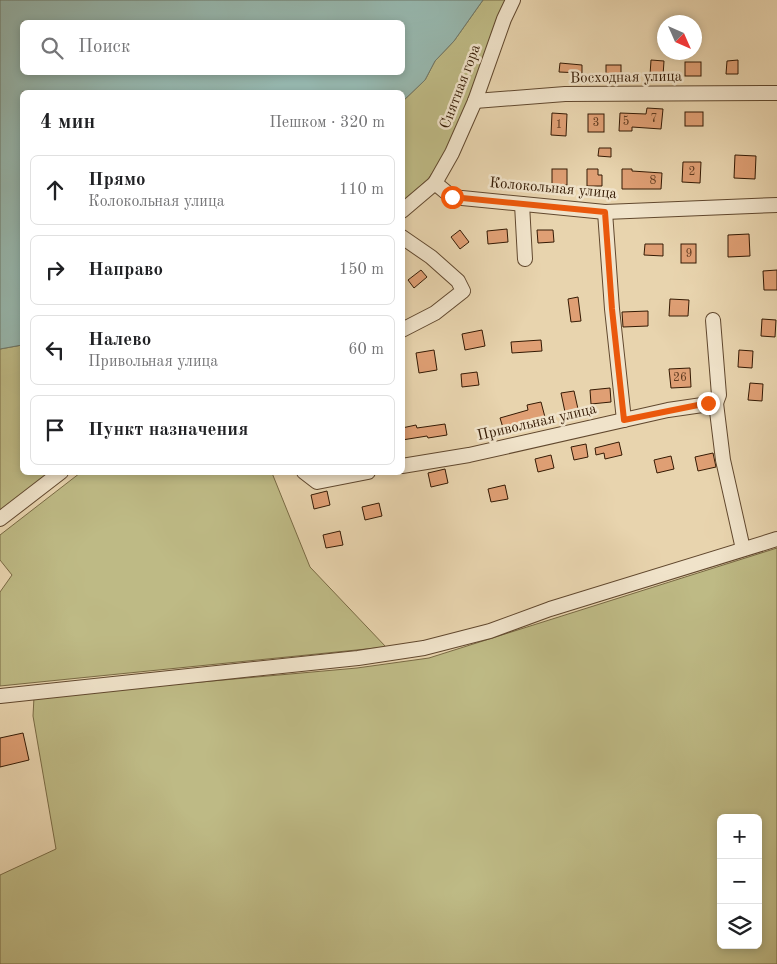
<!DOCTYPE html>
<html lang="ru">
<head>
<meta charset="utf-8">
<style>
	:root { --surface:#fff; --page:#f6f6f6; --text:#202124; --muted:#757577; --line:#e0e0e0 }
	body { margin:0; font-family:"Old Standard TT",serif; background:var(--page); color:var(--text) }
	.controls { position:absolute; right:15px; bottom:15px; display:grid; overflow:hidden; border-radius:8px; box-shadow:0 2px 8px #0003 }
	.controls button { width:45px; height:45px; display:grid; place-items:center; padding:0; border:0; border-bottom:1px solid var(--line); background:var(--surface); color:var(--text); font:25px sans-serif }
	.compass { position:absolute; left:657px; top:15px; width:45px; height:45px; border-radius:50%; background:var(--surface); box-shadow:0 2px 8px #0003; rotate:135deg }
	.stop { position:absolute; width:15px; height:15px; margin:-11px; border:4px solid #ea580c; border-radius:50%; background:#fff }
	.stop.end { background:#ea580c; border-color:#fff; box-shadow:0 1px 5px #0008 }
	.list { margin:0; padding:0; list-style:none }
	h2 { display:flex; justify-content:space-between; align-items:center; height:65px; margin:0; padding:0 20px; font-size:21px }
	h2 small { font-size:16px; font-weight:400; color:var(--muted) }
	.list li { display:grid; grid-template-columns:32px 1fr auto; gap:15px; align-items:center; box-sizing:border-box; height:70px; margin:0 10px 10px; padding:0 10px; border:1px solid var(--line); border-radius:8px }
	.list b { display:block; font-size:19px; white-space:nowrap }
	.list p { margin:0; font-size:16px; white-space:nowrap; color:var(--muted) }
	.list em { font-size:16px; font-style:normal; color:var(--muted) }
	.icon { flex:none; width:28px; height:28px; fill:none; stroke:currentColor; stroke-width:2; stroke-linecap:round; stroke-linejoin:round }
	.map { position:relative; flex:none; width:777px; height:964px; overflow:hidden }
	.search { position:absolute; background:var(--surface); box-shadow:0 2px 8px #0003; left:20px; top:20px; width:385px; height:55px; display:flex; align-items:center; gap:12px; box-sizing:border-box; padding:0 18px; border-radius:8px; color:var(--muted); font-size:19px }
	.panel { position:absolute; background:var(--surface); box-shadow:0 2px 8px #0003; left:20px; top:90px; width:385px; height:385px; border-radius:8px }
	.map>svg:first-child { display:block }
	.green { fill:#beba85; stroke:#796a44; fill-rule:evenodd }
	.water { fill:#97b8af; stroke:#6f796b; fill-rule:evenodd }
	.building { fill:#df9f74; stroke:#341a04 }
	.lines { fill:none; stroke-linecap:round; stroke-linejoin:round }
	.minor-casing { stroke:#61482e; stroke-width:16 }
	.minor { stroke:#f0e3ca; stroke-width:14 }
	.route { stroke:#ea580c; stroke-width:6 }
	.labels { text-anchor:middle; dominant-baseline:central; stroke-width:5; stroke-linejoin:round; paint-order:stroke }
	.number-label { font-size:12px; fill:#5f3b20 }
	.street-label { font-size:15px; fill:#341a04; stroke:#f0e3ca }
</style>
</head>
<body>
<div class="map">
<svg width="777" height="964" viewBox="0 0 777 964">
	<rect width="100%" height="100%" fill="#e8d4ae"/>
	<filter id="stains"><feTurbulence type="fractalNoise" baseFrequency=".004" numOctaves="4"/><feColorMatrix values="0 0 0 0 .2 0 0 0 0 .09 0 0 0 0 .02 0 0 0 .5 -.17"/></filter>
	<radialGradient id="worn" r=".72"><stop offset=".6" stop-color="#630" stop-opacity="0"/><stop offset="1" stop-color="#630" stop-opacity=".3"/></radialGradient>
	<!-- green -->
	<g class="green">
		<path d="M483 0H506L469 100 448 151 428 179 403 201V101L425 80 435 61 454 41Z"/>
		<path d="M22 345V472L50 473 0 512V349Z"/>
		<path d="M80 473H272L310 567 386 647 0 686V592L12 575 0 560V535Z"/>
		<path d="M777 548V964H0V875L56 849 33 716 34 697 357 668 429 658ZM721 818H758V945H721Z"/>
	</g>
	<!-- water -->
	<path class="water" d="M0 0H483L454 41 435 61 425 80 403 101 402 92H22V345L0 349ZM22 22H402V72H22Z"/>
	<!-- building -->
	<g class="building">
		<path d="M651 60 664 61 663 76 650 75Z"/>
		<path d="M738 60V74H726L727 61Z"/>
		<rect x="685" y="62" width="16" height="14"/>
		<path d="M560 63 582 65V73L559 72Z"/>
		<rect x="606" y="65" width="15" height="10"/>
		<path d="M647 108 663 109 661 129 632 127V131H619L620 113 646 114Z"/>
		<rect x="685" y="112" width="18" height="14"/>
		<path d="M552 113 567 114 566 136 551 135Z"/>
		<rect x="588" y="114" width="16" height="18"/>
		<path d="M599 148H611V157L598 156Z"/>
		<path d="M735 155 756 156 755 179 734 178Z"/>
		<path d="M683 162H701L700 183 682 182Z"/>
		<rect x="552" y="169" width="15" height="16"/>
		<path d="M587 169H598V175H602V186H587Z"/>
		<path d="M622 169H632V171L662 173 661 189H622Z"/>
		<path d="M507 229 508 242 488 244 487 231Z"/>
		<path d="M460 230 469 242 460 249 451 237Z"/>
		<path d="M537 230H553L554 242 538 243Z"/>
		<path d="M749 234 750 256 728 257V235Z"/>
		<path d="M645 244H663V256L644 255Z"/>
		<rect x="681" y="244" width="15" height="19"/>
		<path d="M421 270 427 277 414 288 408 280Z"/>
		<path d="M777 270V290H764L763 271Z"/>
		<path d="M578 297 581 321 571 322 568 299Z"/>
		<path d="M670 299 689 300 688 316H669Z"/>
		<path d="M648 311V326L623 327 622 312Z"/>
		<path d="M762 319 776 320 775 337 761 336Z"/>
		<path d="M482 330 485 346 465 350 462 334Z"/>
		<path d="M541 340 542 351 512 353 511 342Z"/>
		<path d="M434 350 437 370 419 373 416 353Z"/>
		<path d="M739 350 753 351 752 368 738 367Z"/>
		<path d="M690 368 691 387 671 388 669 369Z"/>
		<path d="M477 372 479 385 462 387 461 374Z"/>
		<path d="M750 383 763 384 762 401 748 400Z"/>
		<path d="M610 388 611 402 591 404 590 390Z"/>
		<path d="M574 391 578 409 565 412 561 393Z"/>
		<path d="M541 402 546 421 504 431 500 418 528 410 527 405Z"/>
		<path d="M445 424 447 435 428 438 427 436 402 440V428L416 425 417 428Z"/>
		<path d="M619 442 622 455 605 459 604 453 596 455 595 448Z"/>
		<path d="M586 444 588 457 574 460 571 447Z"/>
		<path d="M713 453 716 467 698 471 695 457Z"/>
		<path d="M551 455 554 468 538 472 535 459Z"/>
		<path d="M671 456 674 469 657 473 654 460Z"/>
		<path d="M445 469 448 483 431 487 428 473Z"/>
		<path d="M505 485 508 499 491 502 488 489Z"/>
		<path d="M327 491 330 505 314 509 311 495Z"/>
		<path d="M379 503 382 516 365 520 362 507Z"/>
		<path d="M340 531 343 545 326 548 323 535Z"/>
		<path d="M23 733 29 760 0 767V738Z"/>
	</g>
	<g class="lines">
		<defs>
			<g id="minor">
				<path d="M475 101 565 94 777 93"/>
				<path d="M435 183 452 197 605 212 777 205"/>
				<path d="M522 204 525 259"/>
				<path d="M402 211 435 183 452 153 475 101 504 19 513 0"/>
				<path d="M605 212 612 309 624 420"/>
				<path d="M402 237 431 257 458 281 463 291 435 313 402 330"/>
				<path d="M713 320 719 395 716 403"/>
				<path d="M402 466 469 455 668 410 716 403 723 460 743 549"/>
				<path d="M304 472 317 482 368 472"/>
				<path d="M0 519 61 472"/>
				<path d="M0 696 358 658 424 648 490 631 550 609 777 539"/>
			</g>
		</defs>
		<!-- minor casing -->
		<use href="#minor" class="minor-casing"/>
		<!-- minor -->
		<use href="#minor" class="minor"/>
	</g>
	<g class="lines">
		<!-- route -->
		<path class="route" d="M452 197 605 212 612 309 624 420 708 403"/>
	</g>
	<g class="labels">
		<!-- number labels -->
		<g class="number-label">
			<text x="654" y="119">7</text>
			<text x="626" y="122">5</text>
			<text x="596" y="123">3</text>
			<text x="559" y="125">1</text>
			<text x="692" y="172">2</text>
			<text x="653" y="181">8</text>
			<text x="689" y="254">9</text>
			<text x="680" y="378">26</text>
		</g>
		<!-- street labels -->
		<g class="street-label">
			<text transform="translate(626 78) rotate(-1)">Восходная улица</text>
			<text transform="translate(461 87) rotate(-69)">Снятная гора</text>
			<text transform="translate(553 189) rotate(5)">Колокольная улица</text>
			<text transform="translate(537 423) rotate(-13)">Привольная улица</text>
		</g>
	</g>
	<rect width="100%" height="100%" filter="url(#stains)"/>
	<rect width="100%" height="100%" fill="url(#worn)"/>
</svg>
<div class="controls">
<button>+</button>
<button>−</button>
<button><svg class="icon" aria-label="layers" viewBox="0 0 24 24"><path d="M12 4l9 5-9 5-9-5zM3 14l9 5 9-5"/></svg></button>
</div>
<svg class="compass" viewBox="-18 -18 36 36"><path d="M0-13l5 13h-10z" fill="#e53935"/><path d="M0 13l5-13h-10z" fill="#757577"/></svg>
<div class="stop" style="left:452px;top:197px"></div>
<div class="stop end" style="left:708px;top:403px"></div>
<div class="search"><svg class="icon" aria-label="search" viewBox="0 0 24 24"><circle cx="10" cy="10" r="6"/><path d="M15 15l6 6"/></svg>Поиск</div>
<section class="panel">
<h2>4 мин<small>Пешком · 320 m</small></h2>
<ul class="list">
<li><svg class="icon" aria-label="ahead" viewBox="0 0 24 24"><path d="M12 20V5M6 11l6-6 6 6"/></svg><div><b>Прямо</b><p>Колокольная улица</p></div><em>110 m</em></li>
<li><svg class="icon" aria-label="right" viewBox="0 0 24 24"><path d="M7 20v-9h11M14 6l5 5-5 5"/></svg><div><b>Направо</b></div><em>150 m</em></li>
<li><svg class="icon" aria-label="left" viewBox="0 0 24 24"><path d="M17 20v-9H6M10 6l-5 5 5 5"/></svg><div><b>Налево</b><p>Привольная улица</p></div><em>60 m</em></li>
<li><svg class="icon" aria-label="arrive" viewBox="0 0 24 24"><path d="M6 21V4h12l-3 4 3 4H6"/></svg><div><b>Пункт назначения</b></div></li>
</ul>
</section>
</div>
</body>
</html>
